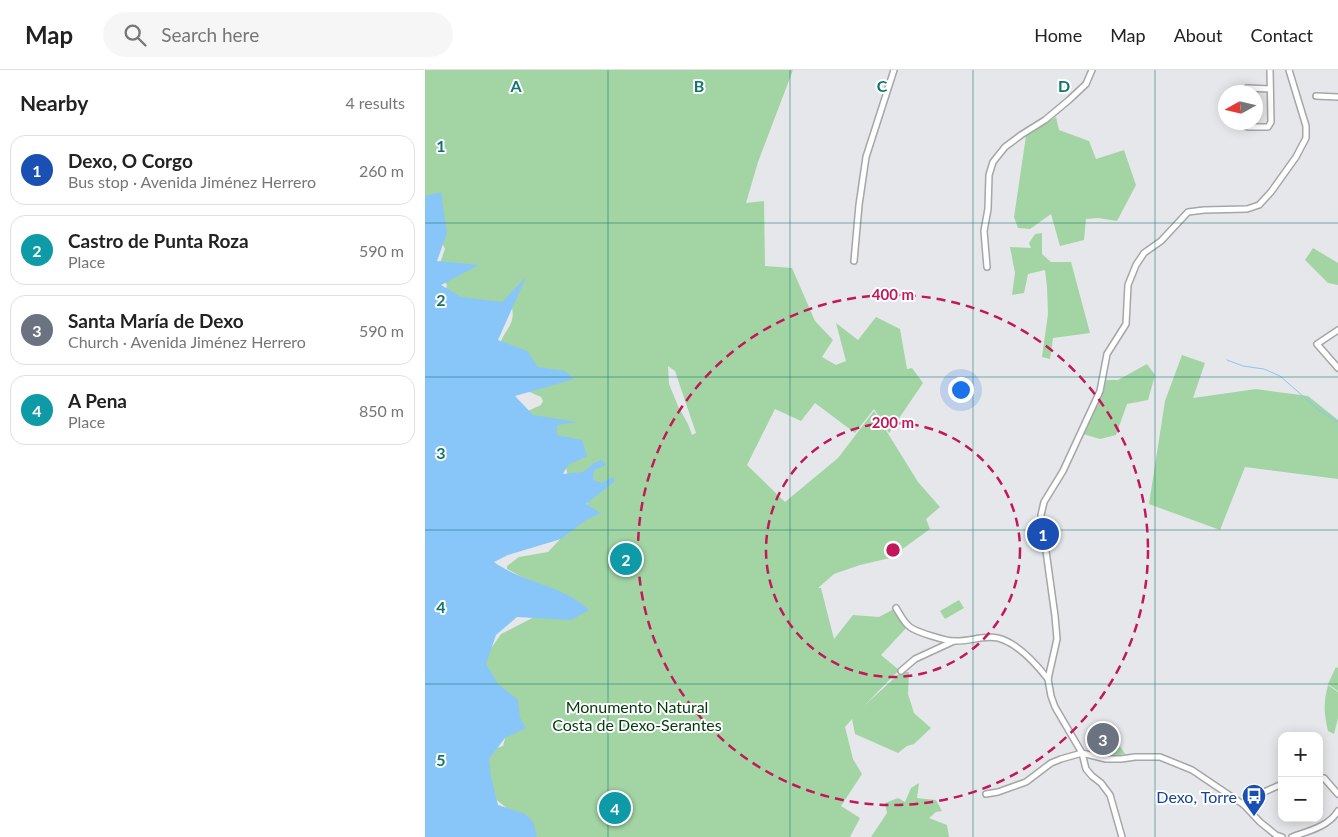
<!DOCTYPE html>
<html lang="en">
<head>
<meta charset="utf-8">
<style>
	:root { --surface:#fff; --page:#f6f6f6; --text:#222; --muted:#767676; --line:#e0e0e0; --accent:#2563eb }
	body { margin:0; font-family:Lato,sans-serif; background:var(--page); color:var(--text) }
	.controls { position:absolute; right:15px; bottom:15px; display:grid; overflow:hidden; border-radius:10px; box-shadow:0 2px 12px #0003 }
	.controls button { width:45px; height:45px; display:grid; place-items:center; padding:0; border:0; border-bottom:1px solid var(--line); background:var(--surface); color:var(--text); font:25px sans-serif }
	.compass { position:absolute; left:793px; top:15px; width:45px; height:45px; border-radius:50%; background:var(--surface); box-shadow:0 2px 12px #0003; rotate:262deg }
	.you { position:absolute; left:535px; top:319px; width:18px; height:18px; margin:-12px; border:4px solid #fff; border-radius:50%; background:#1a73e8; box-shadow:0 0 0 8px #1a73e833 }
	.badge { display:grid; place-items:center; width:32px; height:32px; border-radius:50%; background:var(--accent); color:#fff; font-size:16px; font-weight:700 }
	.pin { position:absolute; translate:-50% -50%; border:2px solid #fff; box-shadow:0 1px 5px #0006 }
	.list { margin:0; padding:0; list-style:none }
	h2 { display:flex; justify-content:space-between; align-items:center; height:65px; margin:0; padding:0 20px; font-size:21px }
	h2 small { font-size:16px; font-weight:400; color:var(--muted) }
	.list li { display:grid; grid-template-columns:32px 1fr auto; gap:15px; align-items:center; box-sizing:border-box; height:70px; margin:0 10px 10px; padding:0 10px; border:1px solid var(--line); border-radius:15px }
	.list b { display:block; font-size:19px; white-space:nowrap }
	.list p { margin:0; font-size:16px; white-space:nowrap; color:var(--muted) }
	.list em { font-size:16px; font-style:normal; color:var(--muted) }
	.icon { flex:none; width:28px; height:28px; fill:none; stroke:currentColor; stroke-width:2; stroke-linecap:round; stroke-linejoin:round }
	.map { position:relative; flex:none; width:913px; height:767px; overflow:hidden }
	header { display:flex; align-items:center; gap:30px; box-sizing:border-box; height:70px; padding:0 25px; background:var(--surface); border-bottom:1px solid var(--line) }
	header strong { font-size:24px }
	nav { display:flex; gap:28px; margin-inline-start:auto; font-size:18px }
	.search { width:350px; height:45px; background:var(--page); display:flex; align-items:center; gap:12px; box-sizing:border-box; padding:0 18px; border-radius:28px; color:var(--muted); font-size:19px }
	main { display:flex }
	aside { flex:1; background:var(--surface) }
	.map>svg:first-child { display:block }
	.green { fill:#a3d4a4; fill-rule:evenodd }
	.water { fill:#88c5f9 }
	.lines { fill:none; stroke-linecap:round; stroke-linejoin:round }
	.stream { stroke:#88c5f9; stroke-width:1 }
	.minor-casing { stroke:#a5a6a8; stroke-width:8 }
	.minor { stroke:#fff; stroke-width:5 }
	.grid { fill:none; stroke:#0f766e; stroke-width:1; stroke-opacity:0.55 }
	.ring { fill:none; stroke:#c2185b; stroke-width:2.5; stroke-dasharray:9 6 }
	.labels { text-anchor:middle; dominant-baseline:central; stroke-width:4; stroke-linejoin:round; paint-order:stroke }
	.park-label { font-size:16px; fill:#033a0d; stroke:#fff }
	.transit-label { font-size:16px; fill:#164399; stroke:#fff; text-anchor:end }
	.grid-label { font-size:16px; text-anchor:middle; font-weight:bold; fill:#0f766e; stroke:#fff; stroke-width:4; stroke-linejoin:round; paint-order:stroke }
	.centre { fill:#c2185b; stroke:#fff; stroke-width:2.5 }
	.ring-label { font-size:15px; text-anchor:middle; font-weight:bold; fill:#c2185b; stroke:#fff; stroke-width:4; stroke-linejoin:round; paint-order:stroke }
</style>
</head>
<body>
<header>
<strong>Map</strong>
<div class="search"><svg class="icon" aria-label="search" viewBox="0 0 24 24"><circle cx="10" cy="10" r="6"/><path d="M15 15l6 6"/></svg>Search here</div>
<nav><a>Home</a><a>Map</a><a>About</a><a>Contact</a></nav>
</header>
<main>
<aside>
<h2>Nearby<small>4 results</small></h2>
<ul class="list">
<li><span class="badge" style="background:#1a4fb4">1</span><div><b>Dexo, O Corgo</b><p>Bus stop · Avenida Jiménez Herrero</p></div><em>260 m</em></li>
<li><span class="badge" style="background:#0f9aa8">2</span><div><b>Castro de Punta Roza</b><p>Place</p></div><em>590 m</em></li>
<li><span class="badge" style="background:#6b7280">3</span><div><b>Santa María de Dexo</b><p>Church · Avenida Jiménez Herrero</p></div><em>590 m</em></li>
<li><span class="badge" style="background:#0f9aa8">4</span><div><b>A Pena</b><p>Place</p></div><em>850 m</em></li>
</ul>
</aside>
<div class="map">
<svg width="913" height="767" viewBox="0 0 913 767">
	<rect width="100%" height="100%" fill="#e6e7ea"/>
	<!-- green -->
	<g class="green">
		<path d="M0 0H368L333 92 321 133 339 131 340 196 367 198 390 251 408 270 397 287 411 295 421 291 411 253 433 270 451 247 475 259 482 299 487 298 498 313 464 363 449 339 430 363 390 333 376 351 350 339 322 395 360 432 413 388 449 341 493 412 515 437 501 449 505 459 465 488 435 495 409 504 393 518H396L409 569 428 545 454 547 469 539 482 557 456 585 474 600 439 636 476 602H484L483 624 489 643 506 658 489 674 482 676 473 683 430 664 427 649 420 657 428 689 437 704 416 736 435 748 425 767H105L84 740 67 726 57 710 66 680 78 676 81 665 58 599 63 583 76 564 113 545 110 514 82 499V496L94 487 123 482 145 459 161 440 163 430 142 403 141 397 128 366 96 344 116 335 118 331 116 327 98 319 75 275C78 261 91 255 87 238L61 245 21 219 22 215 16 208 15 193 20 179 0 137ZM243 296 250 301 271 363 267 365 263 354 253 336 244 314Z"/>
		<path d="M631 47 634 60 664 71 671 89 699 80 711 115 692 151 673 148 661 149 659 170 635 176 626 144 605 159 593 158 589 147 601 66Z"/>
		<path d="M617 163V184L626 192H646L665 263 628 268 625 289 617 287 623 244 622 217 620 200 603 204 599 223 587 225 590 203 585 177 606 178 604 173 610 164Z"/>
		<path d="M888 178 913 193V215L903 213 880 190Z"/>
		<path d="M757 285 780 293 768 328 831 319 883 326 913 350V409L820 397 795 460 724 434 740 331Z"/>
		<path d="M722 294 730 305 723 330 702 334 691 365 675 369 658 364 676 327 680 310H693Z"/>
		<path d="M534 530 539 538 520 549 515 541Z"/>
		<path d="M911 597 913 598V621L903 614Z"/>
		<path d="M903 615 913 622V648L909 664 903 661C899 643 898 634 903 615Z"/>
		<path d="M673 656 683 657 700 684C695 685 680 688 676 686 663 680 665 664 673 656Z"/>
		<path d="M494 713 492 728 511 730 517 741 511 742 504 748 522 755 524 767H446L462 743 460 733 473 728 480 732 486 718Z"/>
	</g>
	<!-- water -->
	<path class="water" d="M16 122 22 163 12 191 54 195 16 215 36 227 77 232 101 207 73 270 102 281 113 297 140 301 149 309 90 326 108 345 152 352 132 355V365L157 370 162 386 143 395 138 404 158 402 169 393 177 390 181 395 169 400 168 410 177 413 188 407 190 411 161 434 176 443 161 450 136 469 83 485 69 492C98 513 138 515 164 540L146 550 92 547 71 565 61 594 73 614 93 630 95 648 101 658 80 668 64 689 66 707 73 735 100 744 108 752 112 767H0V126Z"/>
	<g class="lines">
		<!-- stream -->
		<path class="stream" d="M802 290 818 296 839 299 855 306 895 341 913 352"/>
		<defs>
			<g id="minor">
				<path d="M822 18 845 19"/>
				<path d="M891 26 913 27"/>
				<path d="M816 55 824 57H843L846 52 845 0"/>
				<path d="M429 191 434 135 441 87 469 0"/>
				<path d="M562 197 559 161 563 139 564 105 568 92 580 77 596 65 620 50 644 30 661 14 667 0"/>
				<path d="M913 260 892 274 913 298"/>
				<path d="M471 538C475 544 479 553 485 557 491 562 521 571 529 571 546 572 563 563 579 570 596 577 612 595 623 609"/>
				<path d="M476 601 490 589 529 571"/>
				<path d="M894 709 899 708 913 724"/>
				<path d="M561 724 573 722 601 712 626 693 636 689 657 683 661 699 667 706 676 713 685 725 697 767"/>
				<path d="M819 735 828 727 857 714"/>
				<path d="M857 767 851 765 835 752 819 735 767 700 735 687H710L696 689H681L657 683 630 637 626 626 623 609 632 569 630 546 616 445 619 432 638 401 675 321 682 284 701 254 703 215 711 195 719 183 736 171 763 142 779 140 822 139 834 135 846 122 871 87 881 68V56L864 0"/>
				<path d="M867 767C883 761 903 757 913 741"/>
			</g>
		</defs>
		<!-- minor casing -->
		<use href="#minor" class="minor-casing"/>
		<!-- minor -->
		<use href="#minor" class="minor"/>
	</g>
	<!-- grid -->
	<path class="grid" d="M183 0V767M365 0V767M548 0V767M730 0V767M0 153H913M0 307H913M0 460H913M0 614H913"/>
	<!-- distance rings -->
	<g class="ring">
		<circle cx="468" cy="480" r="127"/>
		<circle cx="468" cy="480" r="255"/>
	</g>
	<!-- icons -->
	<defs>
		<symbol id="bus-pin" viewBox="-11 -11 22 30"><path d="M0 17L-7.5 6A9.5 9.5 0 1 1 7.5 6Z" fill="#1a4fb4" stroke="#fff"/><path d="M-5-6H5V4H4V6H2V4H-2V6H-4V4H-5ZM-3.5-4V0h7V-4ZM-3.5 1.2v1.5H-2V1.2ZM2 1.2v1.5H3.5V1.2Z" fill="#fff"/></symbol>
	</defs>
	<g fill-rule="evenodd">
		<use href="#bus-pin" x="815" y="712" width="28" height="38"/>
	</g>
	<g class="labels">
		<!-- park labels -->
		<g class="park-label">
			<text x="212" y="636">Monumento Natural<tspan x="212" dy="18">Costa de Dexo-Serantes</tspan></text>
		</g>
		<!-- transit labels -->
		<g class="transit-label">
			<text x="812" y="726">Dexo, Torre</text>
		</g>
	</g>
	<g class="grid-label">
		<text x="91" y="22">A</text>
		<text x="274" y="22">B</text>
		<text x="457" y="22">C</text>
		<text x="639" y="22">D</text>
		<text x="16" y="82">1</text>
		<text x="16" y="236">2</text>
		<text x="16" y="389">3</text>
		<text x="16" y="543">4</text>
		<text x="16" y="696">5</text>
	</g>
	<circle cx="468" cy="480" r="8" class="centre"/>
	<g class="ring-label">
		<text x="468" y="230">400 m</text>
		<text x="468" y="358">200 m</text>
	</g>
</svg>
<div class="controls">
<button>+</button>
<button>−</button>
</div>
<svg class="compass" viewBox="-18 -18 36 36"><path d="M0-13l5 13h-10z" fill="#e53935"/><path d="M0 13l5-13h-10z" fill="#767676"/></svg>
<div class="you"></div>
<div class="pin badge" style="left:618px;top:464px;background:#1a4fb4">1</div>
<div class="pin badge" style="left:201px;top:489px;background:#0f9aa8">2</div>
<div class="pin badge" style="left:678px;top:669px;background:#6b7280">3</div>
<div class="pin badge" style="left:190px;top:738px;background:#0f9aa8">4</div>
</div>
</main>
</body>
</html>
